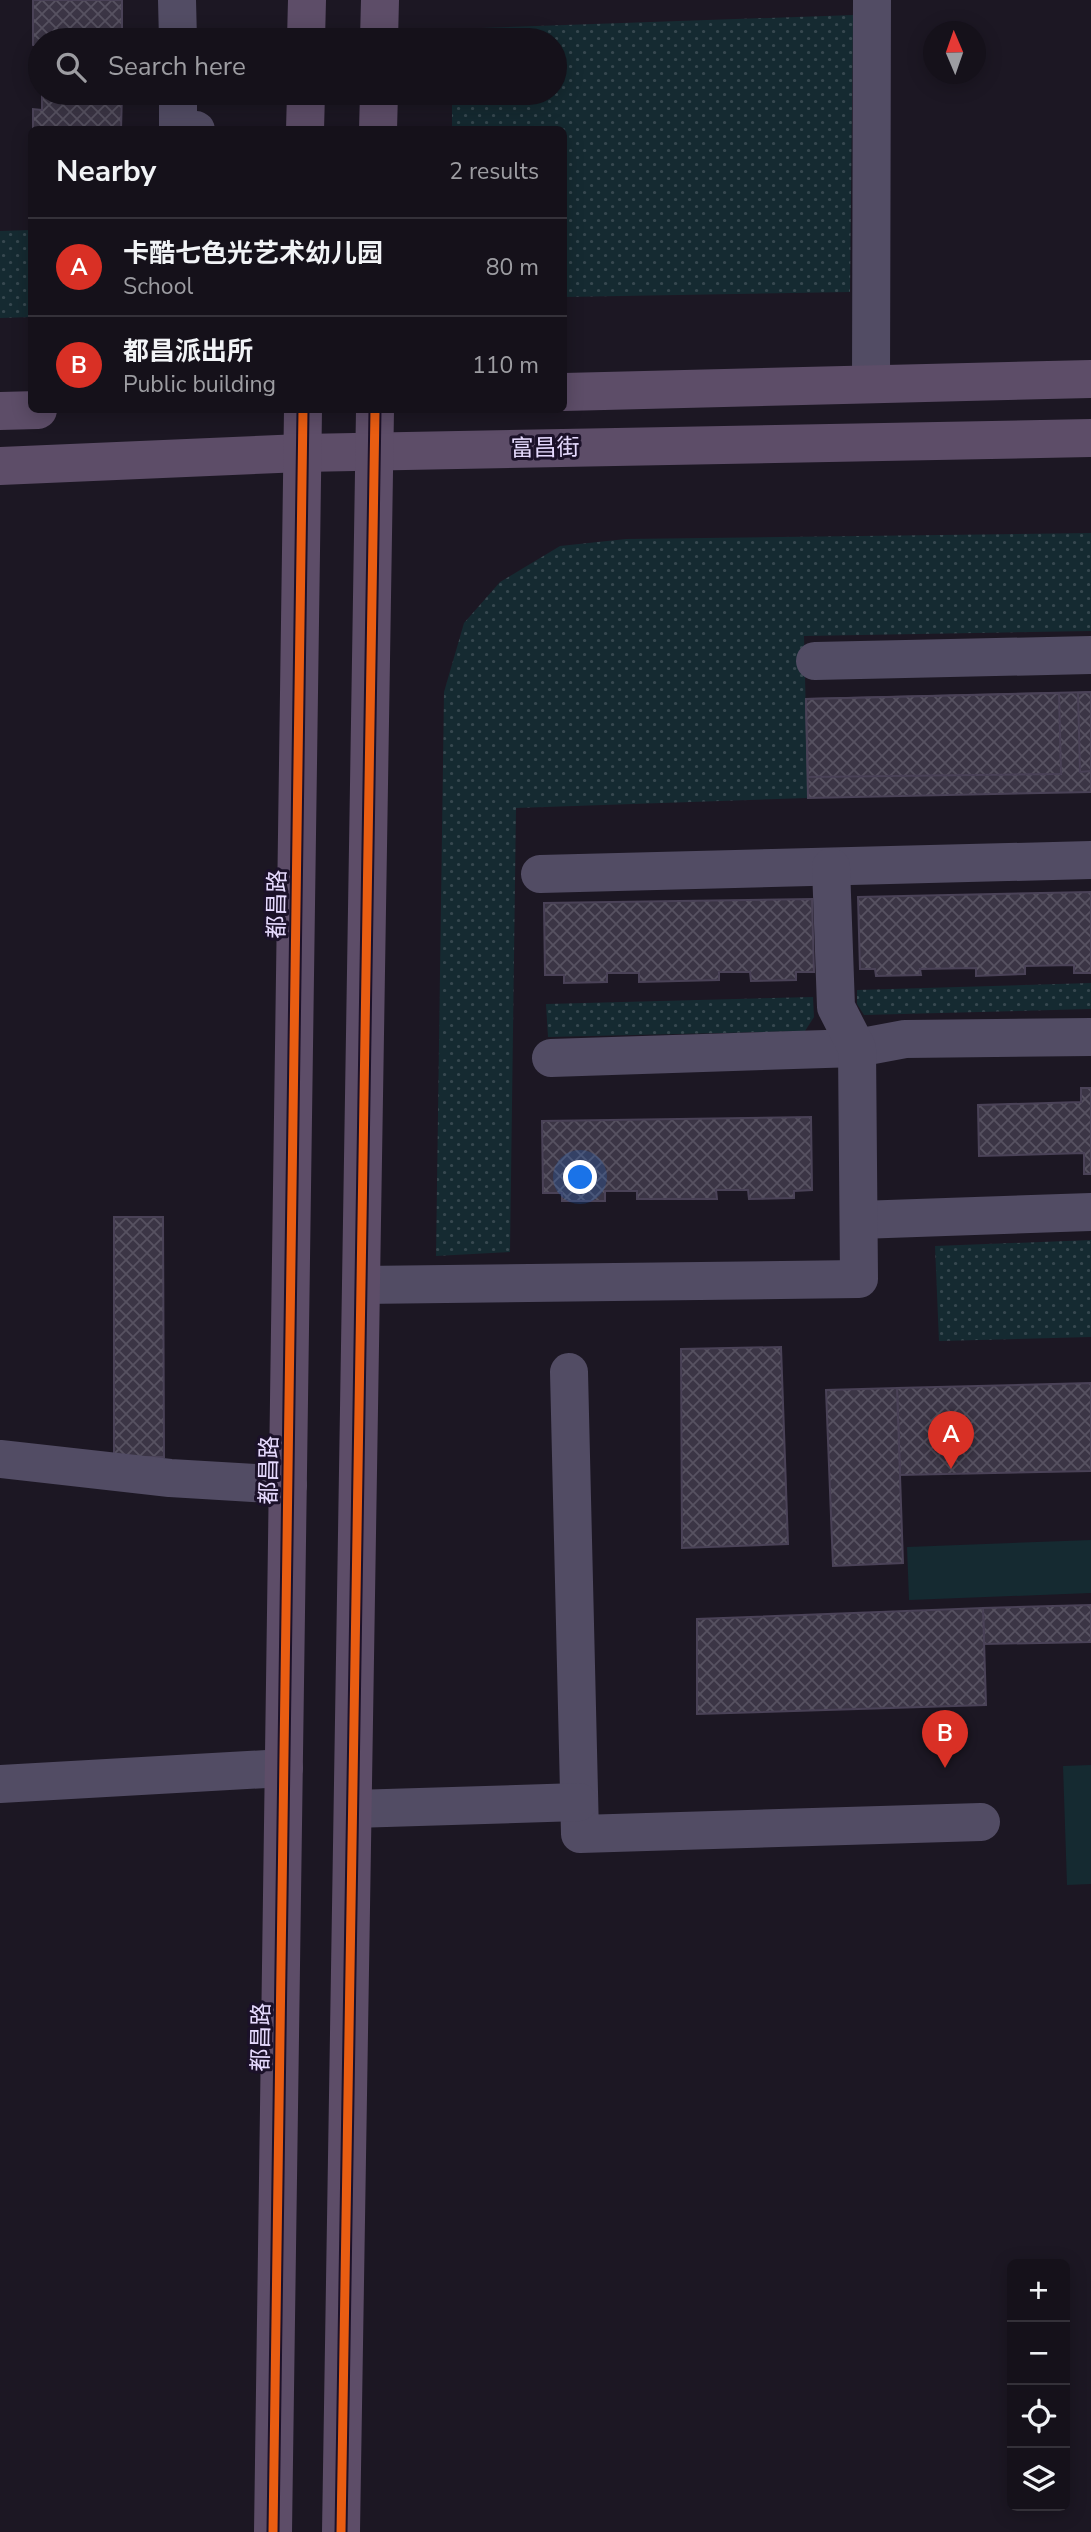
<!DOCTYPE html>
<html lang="en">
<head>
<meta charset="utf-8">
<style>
	:root { --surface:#15111a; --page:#1e1a23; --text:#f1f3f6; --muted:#9d9da2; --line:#343139; --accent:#d93025 }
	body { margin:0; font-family:"Nunito Sans","Noto Sans SC",sans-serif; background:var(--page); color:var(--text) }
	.controls { position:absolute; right:21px; bottom:21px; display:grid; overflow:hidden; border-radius:10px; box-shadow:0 4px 18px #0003 }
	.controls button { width:63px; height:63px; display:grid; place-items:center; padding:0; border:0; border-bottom:2px solid var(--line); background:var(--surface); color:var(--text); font:35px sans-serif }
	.compass { position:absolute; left:923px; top:21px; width:63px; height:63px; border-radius:50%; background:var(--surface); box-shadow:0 4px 18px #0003; rotate:358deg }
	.you { position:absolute; left:581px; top:1178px; width:24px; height:24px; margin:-18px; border:5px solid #fff; border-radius:50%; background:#1a73e8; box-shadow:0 0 0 10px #1a73e833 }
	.badge { display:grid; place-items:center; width:46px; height:46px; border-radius:50%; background:var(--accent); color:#fff; font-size:23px; font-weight:700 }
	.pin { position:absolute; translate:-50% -58px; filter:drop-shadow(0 2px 4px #0008) }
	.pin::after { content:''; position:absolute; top:37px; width:24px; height:21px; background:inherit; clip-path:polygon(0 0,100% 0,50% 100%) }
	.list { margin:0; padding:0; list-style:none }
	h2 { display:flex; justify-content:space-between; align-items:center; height:91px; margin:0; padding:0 28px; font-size:30px }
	h2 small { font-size:23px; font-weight:400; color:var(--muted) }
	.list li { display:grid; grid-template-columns:46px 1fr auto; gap:21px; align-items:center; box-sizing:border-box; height:98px; padding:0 28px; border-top:2px solid var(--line) }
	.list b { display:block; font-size:26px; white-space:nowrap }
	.list p { margin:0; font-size:23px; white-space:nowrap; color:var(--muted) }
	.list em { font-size:23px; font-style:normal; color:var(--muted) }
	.icon { flex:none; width:38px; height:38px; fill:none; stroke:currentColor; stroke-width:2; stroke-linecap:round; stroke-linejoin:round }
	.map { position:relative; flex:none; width:1091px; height:2532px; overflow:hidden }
	.search { position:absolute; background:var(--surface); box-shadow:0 4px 18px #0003; left:28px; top:28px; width:539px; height:77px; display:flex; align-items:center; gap:18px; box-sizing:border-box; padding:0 24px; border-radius:38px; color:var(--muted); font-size:26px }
	.panel { position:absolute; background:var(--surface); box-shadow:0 4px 18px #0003; left:28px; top:126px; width:539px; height:287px; border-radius:10px }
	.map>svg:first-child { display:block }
	.park { fill:url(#park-dots) }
	.pitch { fill:#152a31 }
	.building { fill:url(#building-cross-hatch); stroke:#4a4257; stroke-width:2 }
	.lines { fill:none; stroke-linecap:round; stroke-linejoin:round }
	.minor { stroke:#524c64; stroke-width:38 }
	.major { stroke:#5d4d68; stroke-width:38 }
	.cycleway-casing { stroke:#1b1129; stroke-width:13 }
	.cycleway { stroke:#e95d12; stroke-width:9 }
	.labels { text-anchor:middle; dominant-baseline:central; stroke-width:6; stroke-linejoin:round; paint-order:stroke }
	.street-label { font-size:23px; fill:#e6dafe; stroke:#1b1129 }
</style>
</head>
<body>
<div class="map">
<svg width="1091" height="2532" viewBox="0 0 1091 2532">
	<defs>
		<pattern id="park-dots" width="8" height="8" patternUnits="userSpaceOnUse" patternTransform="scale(1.75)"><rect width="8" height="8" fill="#152a31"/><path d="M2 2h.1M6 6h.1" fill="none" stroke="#374850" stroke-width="1.8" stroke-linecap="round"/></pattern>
		<pattern id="building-cross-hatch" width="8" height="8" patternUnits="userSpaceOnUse" patternTransform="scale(1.75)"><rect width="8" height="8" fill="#3b3545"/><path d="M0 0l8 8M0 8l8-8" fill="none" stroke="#575261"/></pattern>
	</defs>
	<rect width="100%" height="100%" fill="#1c1723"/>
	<!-- park -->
	<g class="park">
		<path d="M853 15 850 292 564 297V130L452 129V93H555V40H452V29Z"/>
		<path d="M31 230V317L0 318V231Z"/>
		<path d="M1091 533V631L804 636 808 798 516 808 510 1252 436 1256 444 692 464 623 500 582 560 546 626 539Z"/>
		<path d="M1091 983V1009L864 1015 857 1004V990Z"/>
		<path d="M813 997 814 1017 805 1031 548 1037 546 1004Z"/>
		<path d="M1091 1240V1337L939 1341 935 1246Z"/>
	</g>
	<!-- pitch -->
	<g class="pitch">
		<path d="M1091 1540V1593L909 1600 907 1547Z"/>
		<path d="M1091 1765V1884L1067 1885 1063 1766Z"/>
	</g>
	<!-- building -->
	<g class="building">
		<path d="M33 0H122V40H40V46L33 45Z"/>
		<path d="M42 93H122L121 130H33V109L42 110Z"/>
		<path d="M1091 692V792L808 798 806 699Z"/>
		<path d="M1091 692V771L1080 772 1078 693Z"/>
		<path d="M1059 693 1061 774 808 777 806 699Z"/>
		<path d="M1091 892V973H1074V965L1025 966V974L976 976V968L920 969 921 975 876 976 875 969H860L858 897Z"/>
		<path d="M812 899 814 972H796V980L751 981 750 972H719V980L639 982V973H607V982L564 983V975H545L544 903Z"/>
		<path d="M1081 1088H1091V1174H1084V1153L979 1156 978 1105 1081 1102Z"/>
		<path d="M811 1117 812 1190 794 1191V1198L749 1199 748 1190H716L717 1199H637V1191H605V1201H562V1193H543L542 1121Z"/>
		<path d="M114 1217H163L164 1457H114Z"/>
		<path d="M781 1347 788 1544 682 1548 681 1349Z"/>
		<path d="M1091 1383V1471L900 1475 897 1388Z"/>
		<path d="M897 1388 903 1563 833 1566 826 1390Z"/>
		<path d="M1091 1605V1642L984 1644 983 1608Z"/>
		<path d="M983 1608 986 1705 697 1714V1619Z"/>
	</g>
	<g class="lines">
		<!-- minor -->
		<g class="minor">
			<path d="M177 0 178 40"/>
			<path d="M178 93V129L196 130"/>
			<path d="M871 384 872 0"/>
			<path d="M815 661 1091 655"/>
			<path d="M540 874 1091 860"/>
			<path d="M551 1058 857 1048 905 1039 1091 1037"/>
			<path d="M859 1220 1091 1212"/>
			<path d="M361 1285 859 1279 857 1048 836 1007 831 867"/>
			<path d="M569 1372 580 1834 981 1822"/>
			<path d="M0 1459 170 1478 288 1485"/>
			<path d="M0 1784 284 1768"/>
			<path d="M353 1809 579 1802"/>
		</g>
		<!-- major -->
		<g class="major">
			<path d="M306 40 307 0"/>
			<path d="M379 40 380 0"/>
			<path d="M305 130 306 93"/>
			<path d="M378 130 379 93"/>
			<path d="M564 392 1091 379"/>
			<path d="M0 411 38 410"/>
			<path d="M0 466 302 453 1091 438"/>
			<path d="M273 2532 303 410"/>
			<path d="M341 2532 375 410"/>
		</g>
		<defs>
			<g id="cycleway">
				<path d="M273 2532 303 410"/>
				<path d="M341 2532 375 410"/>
			</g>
		</defs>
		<!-- cycleway casing -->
		<use href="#cycleway" class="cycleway-casing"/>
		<!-- cycleway -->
		<use href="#cycleway" class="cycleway"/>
	</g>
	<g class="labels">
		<!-- street labels -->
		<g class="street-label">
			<text transform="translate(545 448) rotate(-1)">富昌街</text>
			<text transform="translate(277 904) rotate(-89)">都昌路</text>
			<text transform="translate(269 1470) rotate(-89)">都昌路</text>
			<text transform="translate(261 2037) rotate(-89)">都昌路</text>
		</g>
	</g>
</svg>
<div class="controls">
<button>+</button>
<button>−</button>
<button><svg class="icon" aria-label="locate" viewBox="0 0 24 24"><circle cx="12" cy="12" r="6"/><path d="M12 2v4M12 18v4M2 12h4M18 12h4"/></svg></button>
<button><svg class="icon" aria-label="layers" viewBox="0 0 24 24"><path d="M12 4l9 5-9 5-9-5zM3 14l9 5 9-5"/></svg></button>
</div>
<svg class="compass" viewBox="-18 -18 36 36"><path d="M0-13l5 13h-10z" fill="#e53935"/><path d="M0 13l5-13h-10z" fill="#9d9da2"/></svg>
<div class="you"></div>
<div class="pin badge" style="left:951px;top:1469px">A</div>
<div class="pin badge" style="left:945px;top:1768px">B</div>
<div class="search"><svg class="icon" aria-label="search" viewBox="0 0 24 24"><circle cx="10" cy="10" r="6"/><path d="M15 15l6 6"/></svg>Search here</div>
<section class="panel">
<h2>Nearby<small>2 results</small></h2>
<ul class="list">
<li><span class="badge">A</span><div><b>卡酷七色光艺术幼儿园</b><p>School</p></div><em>80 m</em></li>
<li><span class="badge">B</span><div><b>都昌派出所</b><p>Public building</p></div><em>110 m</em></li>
</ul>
</section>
</div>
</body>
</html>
